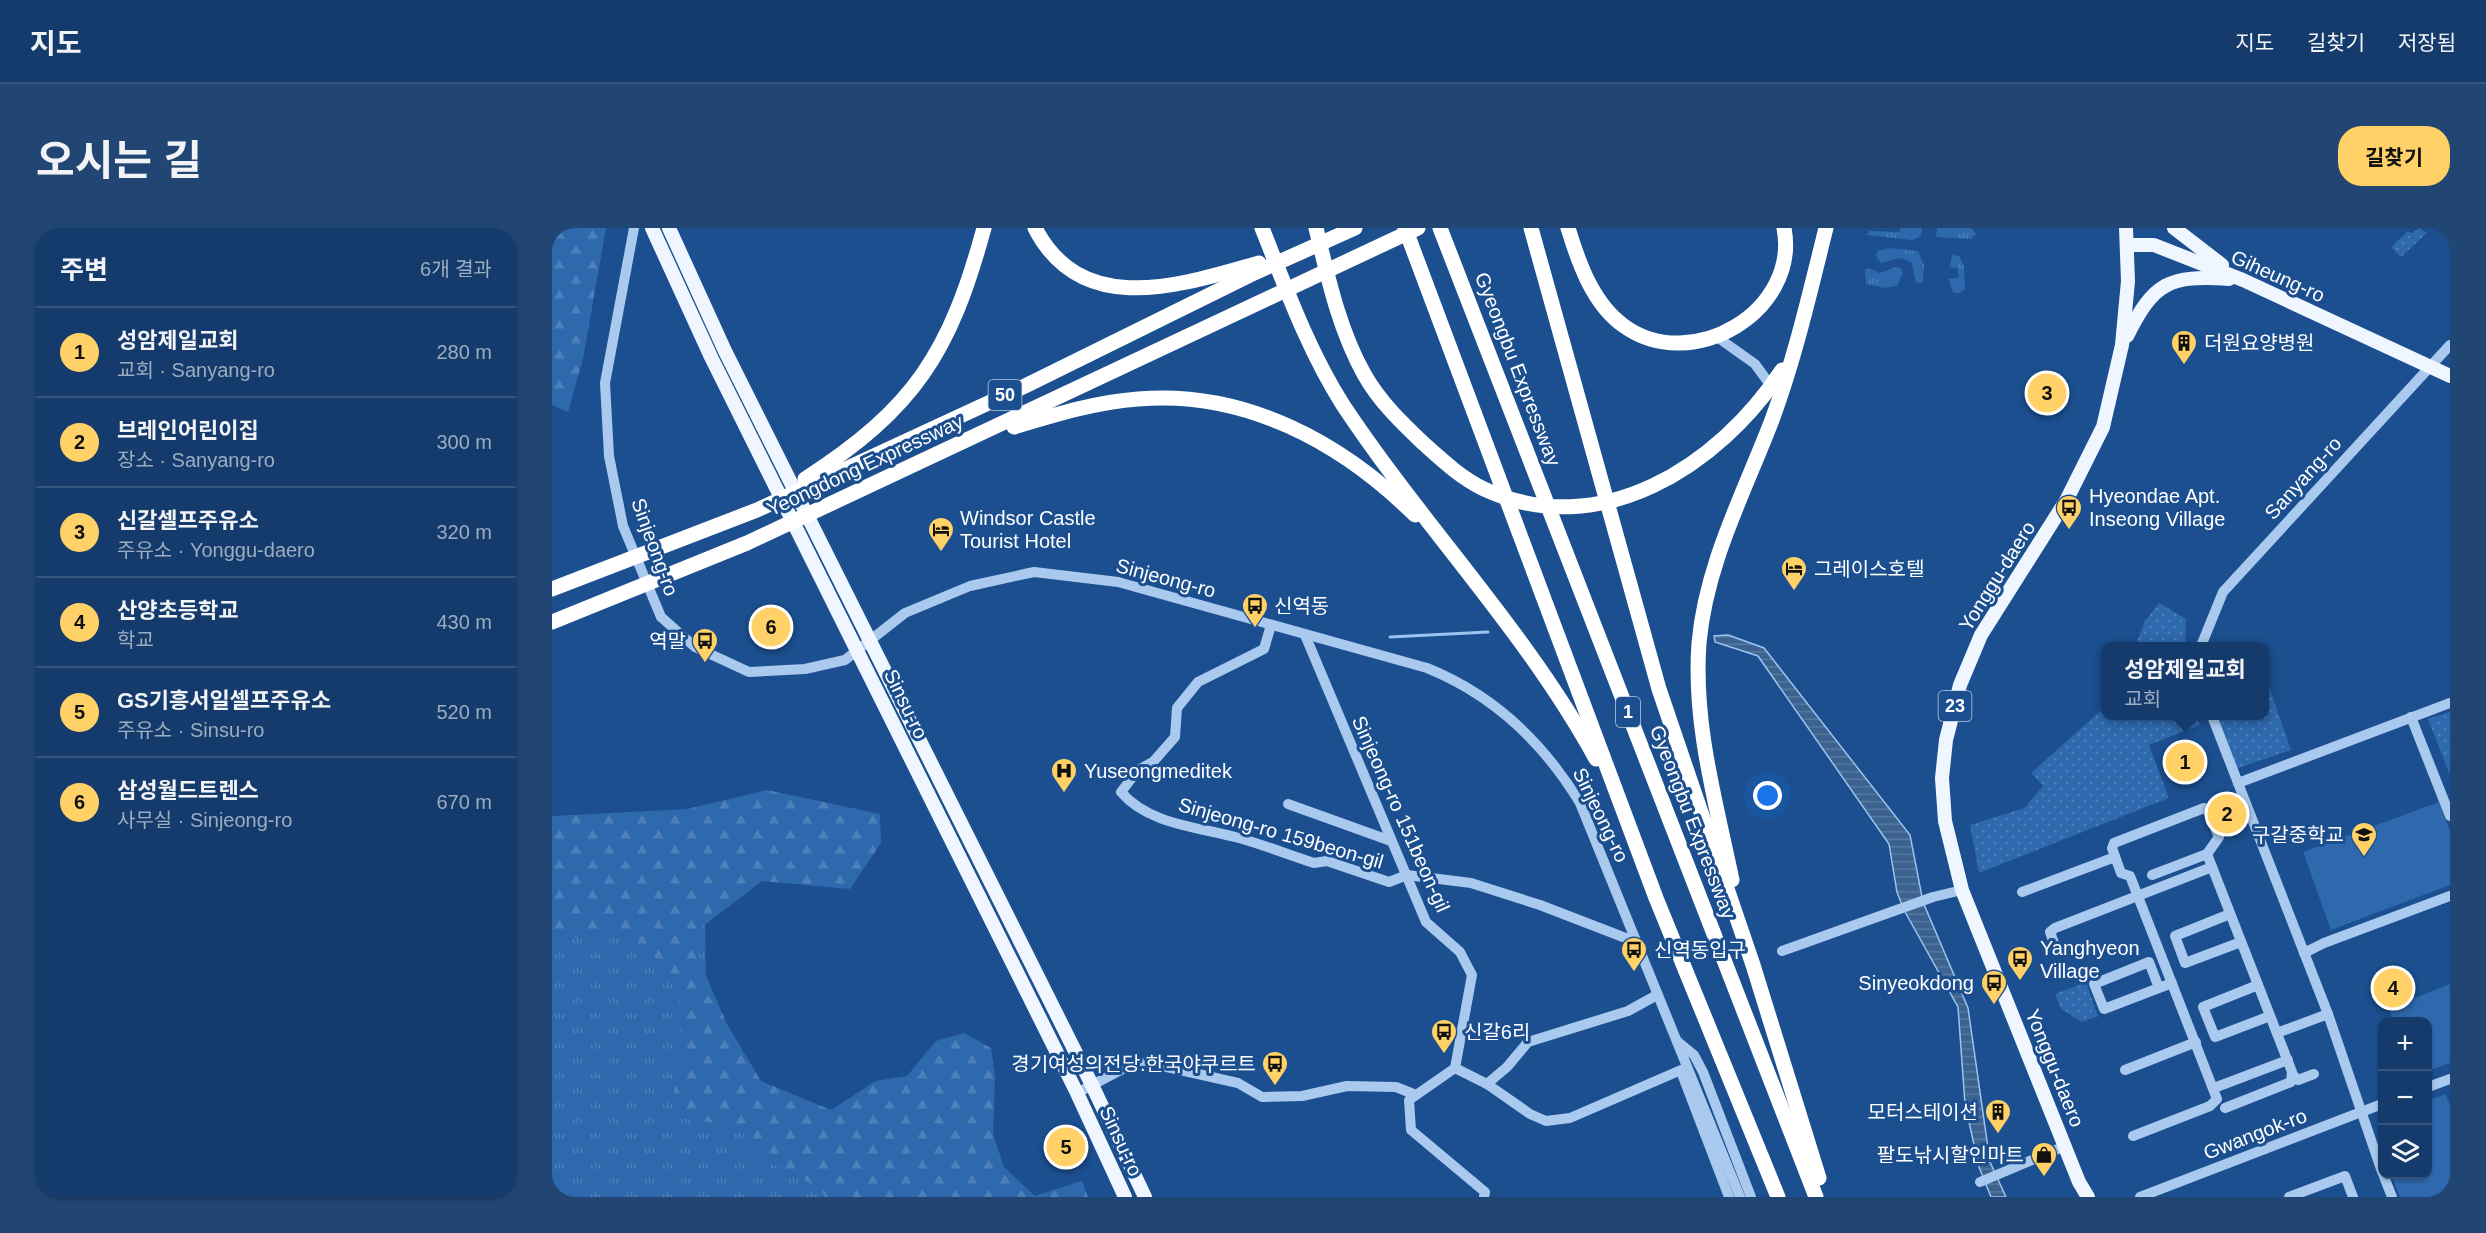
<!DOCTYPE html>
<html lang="ko">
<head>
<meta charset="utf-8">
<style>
	:root { --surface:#143b6b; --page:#214673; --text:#f1f3f6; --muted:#9dadc1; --line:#33557e; --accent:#ffd166 }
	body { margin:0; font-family:Helvetica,"Noto Sans KR",sans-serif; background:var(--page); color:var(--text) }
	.controls { position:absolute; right:18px; bottom:18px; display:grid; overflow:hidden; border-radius:12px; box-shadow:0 2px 4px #0004 }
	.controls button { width:54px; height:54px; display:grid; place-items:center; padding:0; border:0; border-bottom:2px solid var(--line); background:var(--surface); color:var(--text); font:30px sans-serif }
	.you { position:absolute; left:1216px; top:568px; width:21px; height:21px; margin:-15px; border:4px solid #fff; border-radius:50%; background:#1a73e8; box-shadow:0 0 0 9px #1a73e833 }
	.badge { display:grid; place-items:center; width:39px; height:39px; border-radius:50%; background:var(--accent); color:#111; font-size:20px; font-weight:700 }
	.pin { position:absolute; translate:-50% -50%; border:3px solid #fff; box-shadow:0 2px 6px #0006 }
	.popup { position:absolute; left:1549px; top:414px; width:168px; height:78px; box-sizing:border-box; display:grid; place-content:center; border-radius:12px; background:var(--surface); filter:drop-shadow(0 2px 4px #0005); font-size:20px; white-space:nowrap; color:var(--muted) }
	.popup b { font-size:22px; color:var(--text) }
	.popup::after { content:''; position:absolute; left:50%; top:100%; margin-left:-12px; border:12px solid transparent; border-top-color:var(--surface) }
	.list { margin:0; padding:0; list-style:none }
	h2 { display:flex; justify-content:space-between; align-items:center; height:78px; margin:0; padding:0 24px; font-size:26px }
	h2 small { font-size:20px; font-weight:400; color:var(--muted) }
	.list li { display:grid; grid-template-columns:39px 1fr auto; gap:18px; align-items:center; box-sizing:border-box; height:90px; padding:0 24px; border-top:2px solid var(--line) }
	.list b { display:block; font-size:22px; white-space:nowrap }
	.list p { margin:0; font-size:20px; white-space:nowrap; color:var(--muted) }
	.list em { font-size:20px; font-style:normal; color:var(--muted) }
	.icon { flex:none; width:33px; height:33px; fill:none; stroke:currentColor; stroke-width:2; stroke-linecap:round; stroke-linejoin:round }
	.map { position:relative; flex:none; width:1898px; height:969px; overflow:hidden; border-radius:24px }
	header { display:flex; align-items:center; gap:36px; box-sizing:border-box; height:84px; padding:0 30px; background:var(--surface); border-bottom:2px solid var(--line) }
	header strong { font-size:28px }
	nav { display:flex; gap:33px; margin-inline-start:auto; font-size:21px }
	.intro { display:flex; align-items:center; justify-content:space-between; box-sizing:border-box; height:144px; padding:0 36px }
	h1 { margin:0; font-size:42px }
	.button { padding:15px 27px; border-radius:24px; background:var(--accent); color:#111; font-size:21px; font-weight:700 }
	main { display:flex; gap:36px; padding:0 36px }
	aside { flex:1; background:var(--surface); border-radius:24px; box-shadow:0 2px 4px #0004 }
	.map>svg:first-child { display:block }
	.grass { fill:url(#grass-tufts) }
	.forest { fill:url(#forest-firs) }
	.park { fill:url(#park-dots) }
	.pitch { fill:#2e69ad }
	.water { fill:url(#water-rules); stroke:#9cc4f0; stroke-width:1.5 }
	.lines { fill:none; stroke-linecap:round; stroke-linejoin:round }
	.stream { stroke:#9cc4f0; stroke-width:3 }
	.minor { stroke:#a9c9ee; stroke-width:10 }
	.major { stroke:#f0f6ff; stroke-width:14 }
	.highway { stroke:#fff; stroke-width:15 }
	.labels { text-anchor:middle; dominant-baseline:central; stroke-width:6; stroke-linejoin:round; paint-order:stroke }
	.shield { fill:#1b4f8f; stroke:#bbcadd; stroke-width:1.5 }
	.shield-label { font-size:18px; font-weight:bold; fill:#fff }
	.street-label { font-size:20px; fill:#fff; stroke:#1b4f8f }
	.poi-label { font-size:20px; fill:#fff; stroke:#1b4f8f; text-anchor:start }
</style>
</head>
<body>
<header>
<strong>지도</strong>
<nav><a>지도</a><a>길찾기</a><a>저장됨</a></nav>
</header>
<div class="intro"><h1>오시는 길</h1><a class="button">길찾기</a></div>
<main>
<aside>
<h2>주변<small>6개 결과</small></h2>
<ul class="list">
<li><span class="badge">1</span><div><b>성암제일교회</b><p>교회 · Sanyang-ro</p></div><em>280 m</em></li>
<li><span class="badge">2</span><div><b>브레인어린이집</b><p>장소 · Sanyang-ro</p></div><em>300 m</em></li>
<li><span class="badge">3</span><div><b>신갈셀프주유소</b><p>주유소 · Yonggu-daero</p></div><em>320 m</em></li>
<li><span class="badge">4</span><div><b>산양초등학교</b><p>학교</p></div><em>430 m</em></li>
<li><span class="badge">5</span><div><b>GS기흥서일셀프주유소</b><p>주유소 · Sinsu-ro</p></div><em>520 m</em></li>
<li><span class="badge">6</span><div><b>삼성월드트렌스</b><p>사무실 · Sinjeong-ro</p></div><em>670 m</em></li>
</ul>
</aside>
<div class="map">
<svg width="1898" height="969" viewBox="0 0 1898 969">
	<defs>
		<pattern id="grass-tufts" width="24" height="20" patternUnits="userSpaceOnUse" patternTransform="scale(1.5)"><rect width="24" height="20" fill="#2e69ad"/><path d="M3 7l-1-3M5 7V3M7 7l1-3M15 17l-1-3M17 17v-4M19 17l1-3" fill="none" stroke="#4d80b9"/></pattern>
		<pattern id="forest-firs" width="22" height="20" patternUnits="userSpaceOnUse" patternTransform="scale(1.5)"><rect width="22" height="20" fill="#2e69ad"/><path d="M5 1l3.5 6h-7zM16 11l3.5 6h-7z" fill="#4d80b9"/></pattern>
		<pattern id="park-dots" width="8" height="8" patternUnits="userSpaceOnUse" patternTransform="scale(1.5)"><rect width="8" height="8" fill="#2e69ad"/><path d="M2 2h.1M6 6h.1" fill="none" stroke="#4d80b9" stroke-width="1.8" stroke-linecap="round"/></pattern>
		<pattern id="water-rules" width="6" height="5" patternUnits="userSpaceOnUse" patternTransform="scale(1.5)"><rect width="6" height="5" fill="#3c6290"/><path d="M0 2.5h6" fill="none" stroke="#597aa1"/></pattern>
	</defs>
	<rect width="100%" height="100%" fill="#1b4f8f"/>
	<!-- grass -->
	<g class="grass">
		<path d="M1349 0H1370L1369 8 1360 12 1315 7 1317 3 1347 4Z"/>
		<path d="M1385 0H1419L1424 6 1419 11 1384 9Z"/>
		<path d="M1337 20 1366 23 1372 37 1371 54 1364 55 1360 35C1346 26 1343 32 1329 35L1324 28 1326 23Z"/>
		<path d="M1400 27 1407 28 1412 38 1413 61 1408 65H1401L1397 51 1407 49 1405 40 1398 39Z"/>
		<path d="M1344 39 1349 40 1351 45 1345 58 1333 60 1314 56 1313 42 1316 40 1328 45Z"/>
		<path d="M0 597 153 666 154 786 174 833 314 969H0Z"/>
	</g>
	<!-- forest -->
	<g class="forest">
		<path d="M0 0H54L31 131 16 184 0 177Z"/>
		<path d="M215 562 328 586 329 615 298 661 210 653 137 709 175 796 209 853 279 882 324 853 355 848 384 813 412 805 439 820 443 848 441 906 452 939 483 968 530 953 536 969H273L270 963 236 942 202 931 198 901 126 889 122 863 129 826 131 791 122 756 99 724 73 707 22 709 0 705V588L135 581Z"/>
	</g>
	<!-- park -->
	<g class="park">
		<path d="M1867 0 1875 5 1849 29 1840 20 1841 17 1855 4 1861 5Z"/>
		<path d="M1607 375 1634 391 1633 418H1583L1593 393Z"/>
		<path d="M1713 447 1739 522 1683 541 1664 488H1712Z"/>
		<path d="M1553 479 1554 488H1644L1648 497 1597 517 1617 570 1427 645 1418 597 1472 580 1491 558 1479 545Z"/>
		<path d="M1898 484V547L1876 491Z"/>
		<path d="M1534 754 1546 788 1530 794 1509 781 1503 766Z"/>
	</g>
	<!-- pitch -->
	<g class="pitch">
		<path d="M1887 574 1898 603V657L1779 702 1751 624Z"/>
		<path d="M1898 756V835L1876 843V794L1841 793 1838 785 1842 778Z"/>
		<path d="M1893 866 1898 877V969H1848L1839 947 1876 946V873Z"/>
	</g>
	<!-- water -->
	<path class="water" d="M1176 407 1212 420 1358 607 1371 674 1416 780 1438 934 1454 969H1439L1427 939 1413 876 1406 779 1352 682 1345 664 1337 616 1206 428 1163 414 1162 408Z"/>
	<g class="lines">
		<!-- stream -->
		<path class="stream" d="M838 409 936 404"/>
		<!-- minor -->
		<g class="minor">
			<path d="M82 0 53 155 57 228 71 298 109 389 143 419 197 444 253 441 293 432 353 385 418 358 482 344 566 354 875 440C942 467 991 514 1028 575L1188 969"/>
			<path d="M1165 109 1203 136 1219 158"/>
			<path d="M719 397 712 421 646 454 625 480 623 509 601 534 586 542 569 564C597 597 648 599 687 610 712 617 737 627 762 635L775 633 837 654 855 647 919 655 988 677 1084 714"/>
			<path d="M753 407 874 694 908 724 920 747 903 840"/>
			<path d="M1649 418 1671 364 1898 117"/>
			<path d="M1660 488 1686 555"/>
			<path d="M1859 489 1898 588"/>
			<path d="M736 576 839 613"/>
			<path d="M1655 626 1740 844 1739 854 1673 880"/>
			<path d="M1470 664 1563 629"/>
			<path d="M1678 686 1623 708 1633 735 1689 714"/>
			<path d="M1230 723 1381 669 1410 662"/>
			<path d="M1510 723 1504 721 1498 704 1503 700 1660 639"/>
			<path d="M1752 725 1772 715 1898 668"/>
			<path d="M1706 757 1651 779 1663 809 1718 788"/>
			<path d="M1607 760 1597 734 1542 756 1552 781 1620 755"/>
			<path d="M1725 805 1776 786"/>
			<path d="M1125 813 1142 827 1151 844 1199 969"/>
			<path d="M1573 842 1644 814"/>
			<path d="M1130 846 1177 969"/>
			<path d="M1740 846 1746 852 1762 846"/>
			<path d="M935 856 955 839 976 814 1076 783 1105 767"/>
			<path d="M1876 859 1898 851"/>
			<path d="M1662 860 1736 832"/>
			<path d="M525 865 580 836 597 835 686 855 710 869 750 868 795 858 844 859 864 867"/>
			<path d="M1581 908 1658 878 1665 871 1578 648 1569 645 1560 620 1562 615 1652 580 1656 583 1667 609 1655 626 1600 647"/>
			<path d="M1830 944 1776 786 1686 555 1898 475"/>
			<path d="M1831 946 1840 969"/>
			<path d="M1428 954 1513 918"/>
			<path d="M932 969 933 964 859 902 857 872 903 840 935 856 978 886 994 893 1018 890 1129 842"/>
			<path d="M1588 969 1830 876"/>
			<path d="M1737 969 1793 948 1801 969"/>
		</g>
		<!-- major -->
		<g class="major">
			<path d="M100 0 159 129 525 865 573 969"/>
			<path d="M117 0 173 123 540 857 593 969"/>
			<path d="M1622 0 1670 37"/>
			<path d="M1575 17H1602L1691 52 1898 148"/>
			<path d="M1575 108C1602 54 1617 47 1677 51"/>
			<path d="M1536 969 1527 954 1410 662 1393 593 1390 550 1394 512 1408 457 1429 407 1515 271 1551 199 1570 117 1576 53 1574 0"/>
		</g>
		<!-- highway -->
		<g class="highway">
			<path d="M483 0C530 91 629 57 707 35"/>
			<path d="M710 0C734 60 756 122 791 177 871 298 974 403 1044 531"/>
			<path d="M764 0C776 50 787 101 812 146 827 173 849 194 871 215 890 232 909 250 932 261 1048 315 1167 238 1230 142"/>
			<path d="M853 0 1104 670 1226 969"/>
			<path d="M888 0 1264 969"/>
			<path d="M979 0 1107 461 1201 737 1267 950"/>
			<path d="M1016 0C1027 36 1041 76 1072 98 1140 147 1248 83 1232 0"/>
			<path d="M462 199C502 187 544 174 586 171 693 162 789 214 863 287"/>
			<path d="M253 251C363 180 398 125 432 0"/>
			<path d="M0 361 205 282 473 158 698 47 803 0"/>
			<path d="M0 394 195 315 866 0"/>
			<path d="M1180 652C1164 574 1141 496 1147 415 1154 336 1192 265 1220 192 1243 130 1258 64 1274 0"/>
		</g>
	</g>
	<!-- icons -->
	<defs>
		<symbol id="building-pin" viewBox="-11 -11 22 30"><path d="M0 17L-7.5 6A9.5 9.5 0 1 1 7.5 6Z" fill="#ffd166" stroke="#1b4f8f"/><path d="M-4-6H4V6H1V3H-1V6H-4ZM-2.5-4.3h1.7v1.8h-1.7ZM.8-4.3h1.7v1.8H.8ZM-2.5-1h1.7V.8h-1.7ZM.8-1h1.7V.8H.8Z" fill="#111"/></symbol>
		<symbol id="bus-pin" viewBox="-11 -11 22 30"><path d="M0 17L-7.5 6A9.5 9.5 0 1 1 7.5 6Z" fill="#ffd166" stroke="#1b4f8f"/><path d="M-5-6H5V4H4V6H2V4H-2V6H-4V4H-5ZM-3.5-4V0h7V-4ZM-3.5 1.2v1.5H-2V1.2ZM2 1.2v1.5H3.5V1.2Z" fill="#111"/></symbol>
		<symbol id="hotel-pin" viewBox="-11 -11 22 30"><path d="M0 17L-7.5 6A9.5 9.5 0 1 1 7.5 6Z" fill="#ffd166" stroke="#1b4f8f"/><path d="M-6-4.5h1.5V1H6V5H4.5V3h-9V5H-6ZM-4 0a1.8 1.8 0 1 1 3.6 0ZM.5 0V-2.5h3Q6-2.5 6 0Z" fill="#111"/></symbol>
		<symbol id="hospital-pin" viewBox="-11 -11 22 30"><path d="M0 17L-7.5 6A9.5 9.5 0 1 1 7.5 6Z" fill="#ffd166" stroke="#1b4f8f"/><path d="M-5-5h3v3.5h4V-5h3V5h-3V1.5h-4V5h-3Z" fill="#111"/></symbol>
		<symbol id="school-pin" viewBox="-11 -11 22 30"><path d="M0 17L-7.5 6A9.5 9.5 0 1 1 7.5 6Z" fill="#ffd166" stroke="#1b4f8f"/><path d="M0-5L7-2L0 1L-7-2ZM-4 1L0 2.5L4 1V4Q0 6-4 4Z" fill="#111"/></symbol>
		<symbol id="shop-pin" viewBox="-11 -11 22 30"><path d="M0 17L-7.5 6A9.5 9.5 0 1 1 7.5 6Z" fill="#ffd166" stroke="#1b4f8f"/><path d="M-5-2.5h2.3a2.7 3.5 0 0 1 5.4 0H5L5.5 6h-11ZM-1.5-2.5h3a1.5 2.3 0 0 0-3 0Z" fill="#111"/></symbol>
	</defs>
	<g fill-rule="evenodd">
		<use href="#building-pin" x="1617" y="100" width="30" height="40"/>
		<use href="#bus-pin" x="1502" y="265" width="30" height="40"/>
		<use href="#hotel-pin" x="374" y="287" width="30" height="40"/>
		<use href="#hotel-pin" x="1227" y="326" width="30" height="40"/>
		<use href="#bus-pin" x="688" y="363" width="30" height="40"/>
		<use href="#bus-pin" x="138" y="398" width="30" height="40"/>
		<use href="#hospital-pin" x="497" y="528" width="30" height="40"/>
		<use href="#school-pin" x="1797" y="592" width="30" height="40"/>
		<use href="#bus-pin" x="1067" y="707" width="30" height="40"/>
		<use href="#bus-pin" x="1453" y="716" width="30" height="40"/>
		<use href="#bus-pin" x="1427" y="740" width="30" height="40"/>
		<use href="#bus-pin" x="877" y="789" width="30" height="40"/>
		<use href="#bus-pin" x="708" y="821" width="30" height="40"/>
		<use href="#building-pin" x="1431" y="869" width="30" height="40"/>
		<use href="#shop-pin" x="1477" y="912" width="30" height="40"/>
	</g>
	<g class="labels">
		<!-- shield labels -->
		<g class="shield">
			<rect x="436.5" y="152" width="33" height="30" rx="4.5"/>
			<rect x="1386.5" y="463" width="33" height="30" rx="4.5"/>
			<rect x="1064" y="469" width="24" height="30" rx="4.5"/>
		</g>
		<g class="shield-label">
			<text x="453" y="167">50</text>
			<text x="1403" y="478">23</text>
			<text x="1076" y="484">1</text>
		</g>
		<!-- street labels -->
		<g class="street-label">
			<text transform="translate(1726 48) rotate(24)">Giheung-ro</text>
			<text transform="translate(966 141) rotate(69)">Gyeongbu Expressway</text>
			<text transform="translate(313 237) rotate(-25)">Yeongdong Expressway</text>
			<text transform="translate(1751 250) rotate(-48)">Sanyang-ro</text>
			<text transform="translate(103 319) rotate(70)">Sinjeong-ro</text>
			<text transform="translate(1445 348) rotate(-58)">Yonggu-daero</text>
			<text transform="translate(614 350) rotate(15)">Sinjeong-ro</text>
			<text transform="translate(354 476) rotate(64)">Sinsu-ro</text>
			<text transform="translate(849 586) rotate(66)">Sinjeong-ro 151beon-gil</text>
			<text transform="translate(1049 587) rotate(64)">Sinjeong-ro</text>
			<text transform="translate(1141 594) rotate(69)">Gyeongbu Expressway</text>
			<text transform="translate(729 605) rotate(16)">Sinjeong-ro 159beon-gil</text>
			<text transform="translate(1503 840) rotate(68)">Yonggu-daero</text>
			<text transform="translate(1703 906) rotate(-21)">Gwangok-ro</text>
			<text transform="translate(569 913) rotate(65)">Sinsu-ro</text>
		</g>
		<!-- poi labels -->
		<g class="poi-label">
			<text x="1652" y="115">더원요양병원</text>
			<text x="1537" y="268">Hyeondae Apt.<tspan x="1537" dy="23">Inseong Village</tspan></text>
			<text x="408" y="290">Windsor Castle<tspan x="408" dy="23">Tourist Hotel</tspan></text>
			<text x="1262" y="341">그레이스호텔</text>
			<text x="722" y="378">신역동</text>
			<text x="134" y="413" text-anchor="end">역말</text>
			<text x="532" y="543">Yuseongmeditek</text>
			<text x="1792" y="607" text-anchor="end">구갈중학교</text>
			<text x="1488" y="720">Yanghyeon<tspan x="1488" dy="23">Village</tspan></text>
			<text x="1102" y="722">신역동입구</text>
			<text x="1422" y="755" text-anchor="end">Sinyeokdong</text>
			<text x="912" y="804">신갈6리</text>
			<text x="704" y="836" text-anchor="end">경기여성의전당.한국야쿠르트</text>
			<text x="1426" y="884" text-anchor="end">모터스테이션</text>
			<text x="1472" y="927" text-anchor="end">팔도낚시할인마트</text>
		</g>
	</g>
</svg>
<div class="controls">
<button>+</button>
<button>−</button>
<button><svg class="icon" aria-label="layers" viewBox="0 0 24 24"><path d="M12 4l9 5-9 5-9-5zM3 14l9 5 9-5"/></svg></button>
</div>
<div class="you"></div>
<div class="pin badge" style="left:1633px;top:534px">1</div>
<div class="popup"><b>성암제일교회</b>교회</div>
<div class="pin badge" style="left:1675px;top:586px">2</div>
<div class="pin badge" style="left:1495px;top:165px">3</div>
<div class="pin badge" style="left:1841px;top:760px">4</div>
<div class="pin badge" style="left:514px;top:919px">5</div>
<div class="pin badge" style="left:219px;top:399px">6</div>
</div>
</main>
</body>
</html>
